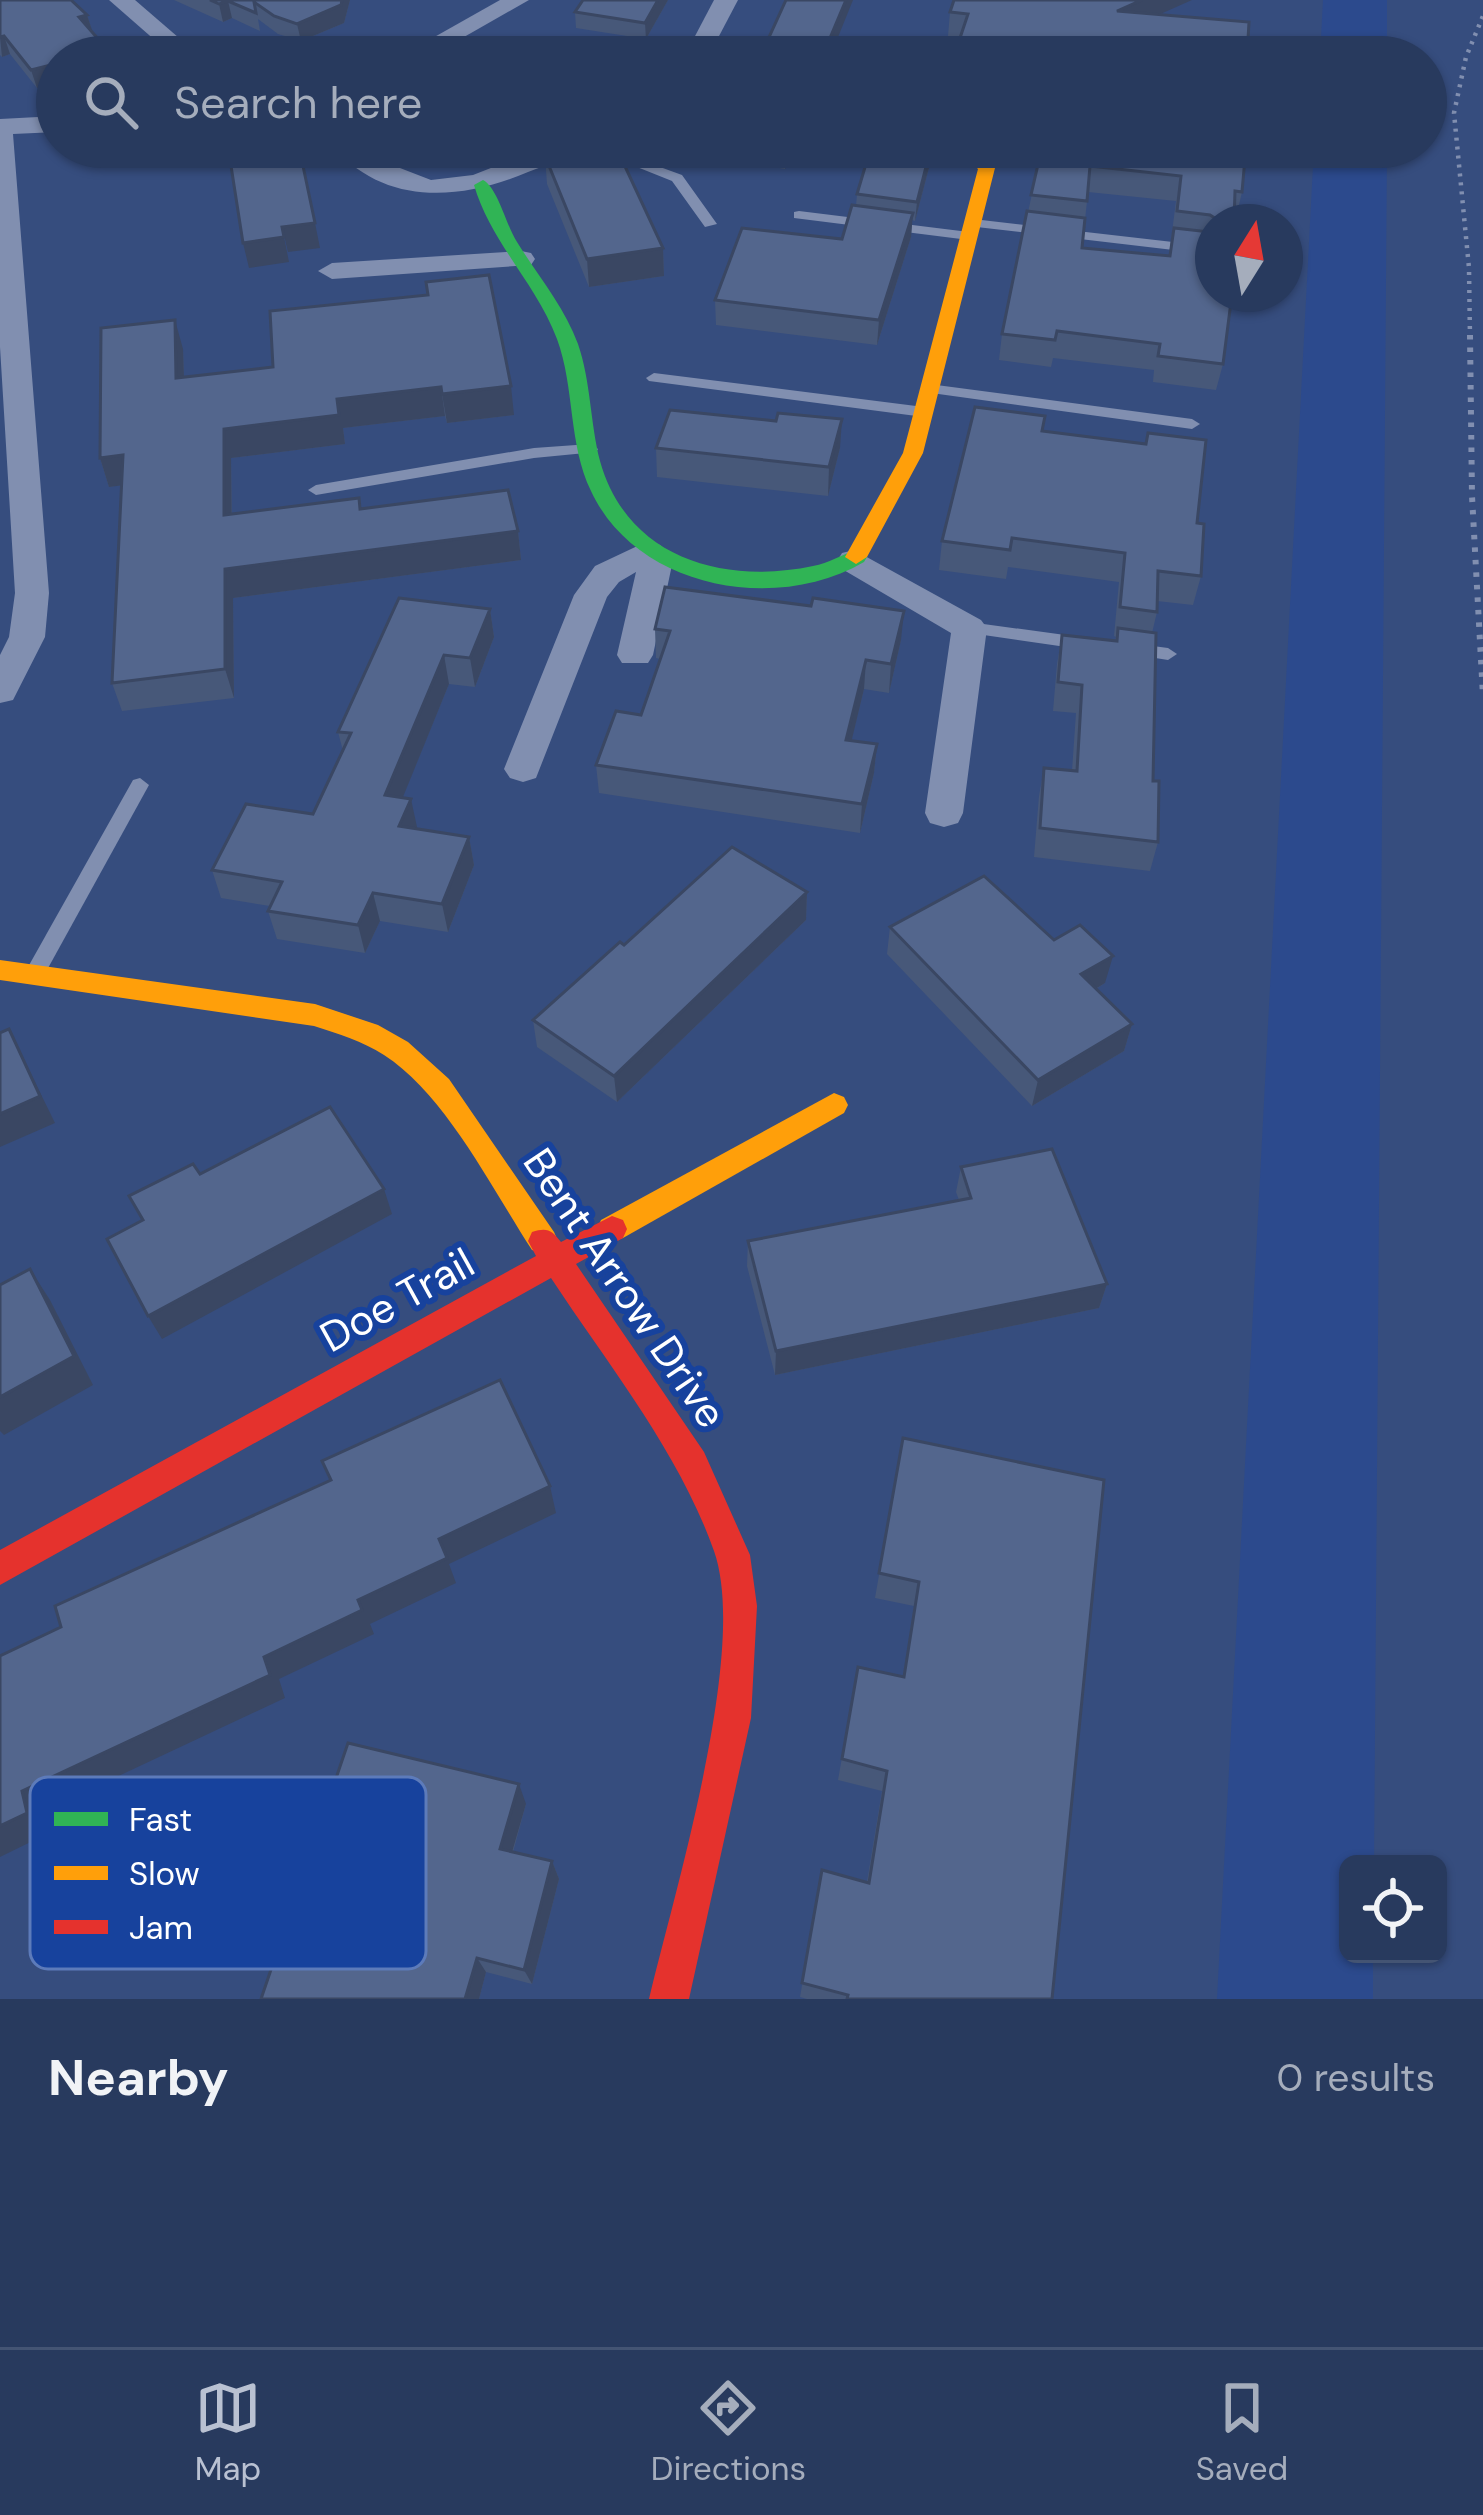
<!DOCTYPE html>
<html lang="en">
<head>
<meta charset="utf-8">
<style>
	:root { --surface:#283a5e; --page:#304164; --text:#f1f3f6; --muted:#a5adbc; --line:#445473; --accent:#b9c1d2 }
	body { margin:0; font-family:"DM Sans",sans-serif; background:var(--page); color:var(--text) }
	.controls { position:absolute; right:36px; bottom:36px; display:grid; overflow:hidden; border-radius:18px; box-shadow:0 3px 9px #0004 }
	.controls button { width:108px; height:108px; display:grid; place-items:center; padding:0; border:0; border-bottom:3px solid var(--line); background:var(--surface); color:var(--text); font:60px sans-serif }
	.compass { position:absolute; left:1195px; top:204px; width:108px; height:108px; border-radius:50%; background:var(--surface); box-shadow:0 3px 9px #0004; rotate:11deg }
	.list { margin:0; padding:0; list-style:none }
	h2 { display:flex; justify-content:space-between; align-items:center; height:156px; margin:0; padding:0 48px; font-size:51px }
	h2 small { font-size:39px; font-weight:400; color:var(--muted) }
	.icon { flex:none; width:66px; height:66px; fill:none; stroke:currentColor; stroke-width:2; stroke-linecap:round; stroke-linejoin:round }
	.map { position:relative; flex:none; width:1483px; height:1999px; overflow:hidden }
	.search { position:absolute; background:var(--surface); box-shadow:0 3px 9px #0004; left:36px; right:36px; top:36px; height:132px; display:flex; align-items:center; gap:30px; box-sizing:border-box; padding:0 42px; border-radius:66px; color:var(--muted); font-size:45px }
	.sheet { height:348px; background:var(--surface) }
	nav { display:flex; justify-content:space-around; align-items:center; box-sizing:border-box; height:168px; border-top:3px solid var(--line); background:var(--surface); font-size:33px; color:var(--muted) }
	nav a { display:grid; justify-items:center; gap:6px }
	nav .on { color:var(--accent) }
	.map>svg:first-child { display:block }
	.water { fill:#2c4a8d }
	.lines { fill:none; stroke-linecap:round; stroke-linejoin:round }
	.path-far1 { stroke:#818fb0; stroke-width:4.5; stroke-dasharray:3 6; stroke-linecap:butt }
	.path { stroke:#818fb0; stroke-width:6; stroke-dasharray:4.5 8; stroke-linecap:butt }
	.lane { fill:#818fb0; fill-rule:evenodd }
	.street { fill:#818fb0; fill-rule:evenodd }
	.fast { fill:#30b455; fill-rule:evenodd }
	.slow { fill:#ff9f0a; fill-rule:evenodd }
	.jam { fill:#e5322d; fill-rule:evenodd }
	.wall { fill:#475879; fill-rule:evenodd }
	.shaded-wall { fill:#3a4763 }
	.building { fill:#53668d; stroke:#3a4763; stroke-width:3 }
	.labels { text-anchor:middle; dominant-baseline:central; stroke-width:12; stroke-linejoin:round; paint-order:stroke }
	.street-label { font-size:42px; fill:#fff; stroke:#17429d }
	.key { fill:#17429d; stroke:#5d7bba; stroke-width:3 }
	.key-label { font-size:33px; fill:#fff }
</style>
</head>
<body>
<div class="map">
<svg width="1483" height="1999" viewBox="0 0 1483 1999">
	<rect width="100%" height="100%" fill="#364d7e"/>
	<!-- water -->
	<g class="water">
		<path d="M1323 0H1387V57H1320Z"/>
		<path d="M1314 147H1387L1374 1864H1348V1954H1373V1999H1217Z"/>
	</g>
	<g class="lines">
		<!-- path-far1 -->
		<path class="path-far1" d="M1470 338 1469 268 1454 113 1466 57 1483 16"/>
		<!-- path -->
		<path class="path" d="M1470 335 1472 496 1483 696"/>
		<!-- lane -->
		<g class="lane">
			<path d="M545 39 582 54 584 57H568L541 46 539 43Z"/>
			<path d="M587 147H605L682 175 717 224 705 227 672 181Z"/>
			<path d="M799 211 969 232 976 236 969 240 794 218V212Z"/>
			<path d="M973 219 1199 245 1206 249 1199 253 968 226V220Z"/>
			<path d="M654 373 924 407 932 412 924 417 649 381 646 378Z"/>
			<path d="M929 384 1192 419 1200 424 1192 429 924 392 921 389Z"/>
			<path d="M590 444 598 449 596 452 534 458 316 495 308 490 316 485 534 448Z"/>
			<path d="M969 622 1087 638 1096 644 1087 650 963 632 960 628Z"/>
			<path d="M1130 643 1168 648 1177 654 1168 660 1124 653V645Z"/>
			<path d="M140 778 149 785 42 979H28L25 973 28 967 133 780Z"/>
		</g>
		<!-- street -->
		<g class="street">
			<path d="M109 0H135L186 44 183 49H165Z"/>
			<path d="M500 0H529L429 57H399Z"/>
			<path d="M714 0H738L708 57H684Z"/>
			<path d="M897 37 909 44 904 57H880L888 39Z"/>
			<path d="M57 116V132L13 134 49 593 45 637 13 700 0 703V655L9 637 15 593 0 347V119Z"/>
			<path d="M334 147H364L387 163 431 180 473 175 544 147H579C567 160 545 165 528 172 463 200 385 207 334 147Z"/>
			<path d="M521 251 531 253 535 259 531 265 332 279 318 271 332 263Z"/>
			<path d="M648 541 660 545 673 560 653 655 648 663H622L617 655 636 572 619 582 607 597 536 778 523 782 510 778 504 769 574 595 595 566Z"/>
			<path d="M854 550 981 620 987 628 963 813 958 823 944 827 930 823 925 813 951 633 842 569 837 561 842 553Z"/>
		</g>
		<!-- fast -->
		<path class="fast" d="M483 180C498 188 506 225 517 242 538 276 564 306 578 344 591 382 590 422 600 461 627 558 723 585 813 566 829 563 841 555 856 550L867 557 864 562C775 614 636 588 591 491 568 443 575 388 557 339 536 283 491 243 474 185Z"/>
		<!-- slow -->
		<g class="slow">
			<path d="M956 147H974L995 168 923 453 867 557 856 564 845 557 903 453 978 169Z"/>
			<path d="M0 960 315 1004 378 1025 408 1042 449 1079 554 1232 558 1241 554 1250 543 1254 532 1250C492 1189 446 1095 384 1055 362 1041 339 1034 314 1026L0 980Z"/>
			<path d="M834 1093 844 1097 848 1105 844 1113 623 1238 612 1242 601 1238 597 1229 601 1220Z"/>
		</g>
		<!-- jam -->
		<path class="jam" d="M612 1216 623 1220 627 1229 623 1238 576 1264 704 1452 750 1555 757 1606 751 1718 689 1999H649C674 1893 749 1650 714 1551 679 1452 609 1366 551 1278L0 1585V1550L536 1256 528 1241 532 1232C547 1227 552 1230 561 1242Z"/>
	</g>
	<!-- wall -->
	<g class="wall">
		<path d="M0 0 87 15 92 31 57 57V84L37 88 10 54 2 57 0 55Z"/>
		<path d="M174 0H350L344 23 301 41 278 34 258 19 260 31 232 18 223 22Z"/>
		<path d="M668 0 646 39 576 28 575 12Z"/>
		<path d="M950 12 1160 15 1247 57H954L960 37 948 36Z"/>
		<path d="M431 147H476L445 157Z"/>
		<path d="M726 147H794L785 169 726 158Z"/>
		<path d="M931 147 930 164 915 221 912 220 911 237 877 345 716 325 715 300 842 239 856 206 857 194Z"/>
		<path d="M1042 147H1246L1242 192 1236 218 1234 217V222H1213V294L1223 364 1216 390 1153 382 1154 370 1053 358 1051 367 999 360 1002 334ZM1088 192 1176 201 1169 256 1082 248Z"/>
		<path d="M545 156 663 248 664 276 589 287 547 184Z"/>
		<path d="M270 311 514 415 447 423 445 416 343 428 345 444 231 458 232 514 361 508 518 531 521 560 233 598 234 698 122 711 112 683 121 485 109 487 100 458 183 349 184 377 273 367Z"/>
		<path d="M1043 431 1197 523 1201 576 1193 605 1157 601V612L1152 633 1153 781 1158 842 1150 871 1034 857 1039 796 1044 768 1072 771 1076 713 1053 711 1057 664 1062 635 1115 640 1116 637 1114 636 1119 582 1008 567 1006 579 939 570 942 541Z"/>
		<path d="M656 448H840L828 496 657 477Z"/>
		<path d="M490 609 494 637 475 687 449 684 402 798 416 829 469 837 474 865 448 932 380 921 365 953 277 939 268 911 270 906 221 898 212 870 313 814 343 751 338 732Z"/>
		<path d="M655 629 901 640 889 693 864 689 851 741 877 744 874 773 860 833 599 793 596 765 641 715 660 659 656 658Z"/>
		<path d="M807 892 806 920 617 1102 537 1047 533 1020 624 945Z"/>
		<path d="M890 927 1054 940 1105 983 1096 989 1132 1024 1124 1051 1032 1106 887 954Z"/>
		<path d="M961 1167 1107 1284 1099 1308 775 1375 747 1266 748 1241 959 1200 956 1192Z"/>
		<path d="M903 1438 1052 1999H807L800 1997 822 1870 867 1882 882 1791 838 1780 858 1667 903 1677 914 1606 875 1598Z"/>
		<path d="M526 1804 513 1852 552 1861 559 1879 532 1984 486 1972 479 1999H261Z"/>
	</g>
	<!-- shaded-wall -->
	<g class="shaded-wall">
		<path d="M342 0H350L344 23 301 41 297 24Z"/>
		<path d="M658 0H668L646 39 645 23Z"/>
		<path d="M846 0H853L830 57H822Z"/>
		<path d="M1142 0H1192L1113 35 1117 11Z"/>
		<path d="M228 1 232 18 223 22 219 4Z"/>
		<path d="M87 15 93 33 79 17Z"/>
		<path d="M4 36 10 54 2 57 0 37Z"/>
		<path d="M51 65 56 84 37 88 31 70Z"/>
		<path d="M444 147H476L445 157Z"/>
		<path d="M785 147H794L785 169Z"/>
		<path d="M931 147 930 164 915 221 917 202Z"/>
		<path d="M913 213 911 237 877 345 879 320Z"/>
		<path d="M315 223 320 248 288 252 282 227Z"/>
		<path d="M284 237 289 262 249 268 243 243Z"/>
		<path d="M663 248 664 276 589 287 587 259Z"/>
		<path d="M175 320 183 349 185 407 176 378Z"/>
		<path d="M511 386 514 415 447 423 442 394Z"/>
		<path d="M441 387 445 416 343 428 345 444 231 458 232 544 224 515V429L337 399Z"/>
		<path d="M842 419 840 448 828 496 829 467Z"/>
		<path d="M123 455 132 484 109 487 100 458Z"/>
		<path d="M518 531 521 560 233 598 234 698 225 669V569Z"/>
		<path d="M490 609 494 637 475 687 470 658Z"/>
		<path d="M904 611 901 640 889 693 891 664Z"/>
		<path d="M444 655 449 684 392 824 385 795Z"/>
		<path d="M866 660 864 689 845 768 846 740Z"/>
		<path d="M877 744 874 773 860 833 862 804Z"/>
		<path d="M411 799 417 827 406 854 399 826Z"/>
		<path d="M469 837 474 865 448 932 442 904Z"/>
		<path d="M807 892 806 920 617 1102 614 1076Z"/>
		<path d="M373 893 380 921 365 953 358 925Z"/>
		<path d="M1113 956 1105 983 1074 1002 1081 974Z"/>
		<path d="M1132 1024 1124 1051 1032 1106 1038 1080Z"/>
		<path d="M9 1029 55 1123 0 1147V1114Z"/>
		<path d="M384 1189 392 1214 162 1339 148 1316Z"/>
		<path d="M30 1269 50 1300 93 1385 4 1435 0 1431V1397Z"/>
		<path d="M1107 1284 1099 1308 775 1375 776 1351Z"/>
		<path d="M550 1486 556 1513 449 1564 456 1583 370 1624 374 1634 279 1679 285 1698 46 1810 51 1832 0 1857V1826L22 1791 264 1657 358 1600 439 1539Z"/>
		<path d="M519 1784 526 1804 508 1866 500 1849Z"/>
		<path d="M552 1861 559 1879 532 1984 524 1970Z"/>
		<path d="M477 1958 486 1972 479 1999H465Z"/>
	</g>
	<!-- building -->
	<g class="building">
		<path d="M0 0H71L87 15 79 17 113 56 57 57V70H55L51 65 31 70 4 36 0 37Z"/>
		<path d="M210 0H342L341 5 297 24 274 16 254 2 256 13 228 1 219 4Z"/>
		<path d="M583 0H658L645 23 575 12Z"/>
		<path d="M786 0H846L822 57H760Z"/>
		<path d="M954 0H1142L1117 11 1249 22 1247 57H991L955 53 968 14 950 12Z"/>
		<path d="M485 42 520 57H453Z"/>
		<path d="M243 147H299L315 223 282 227 284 237 243 243 229 153Z"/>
		<path d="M616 147 663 248 587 259 545 156Z"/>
		<path d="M871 147H931L917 202 857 194Z"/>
		<path d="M1042 147H1246L1242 192 1235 191 1234 222H1221L1210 215 1177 211 1181 176 1090 166 1087 201 1031 195Z"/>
		<path d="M852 205 913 213 879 320 715 300 742 228 842 239Z"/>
		<path d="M1027 211 1085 218 1082 248 1170 256 1174 228 1209 232 1213 228V294H1232L1223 364 1158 356 1160 344 1057 331 1055 340 1002 334Z"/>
		<path d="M489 275 511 386 442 394 441 387 337 399 339 415 224 429V515L359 498 360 509 508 490 518 531 225 569V669L112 683 123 455 100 458 101 328 175 320 176 378 273 367 270 311 428 295 426 282Z"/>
		<path d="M975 407 1045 416 1042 431 1146 444 1148 433 1206 440 1197 523 1204 524 1201 576 1158 571 1157 612 1120 607 1125 553 1012 538 1010 550 942 541Z"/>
		<path d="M670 410 776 421 778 413 842 419 829 467 656 448Z"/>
		<path d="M665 587 811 606 813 598 904 611 891 664 866 660 846 740 877 744 862 804 596 765 616 711 641 715 670 631 655 629Z"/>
		<path d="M399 598 490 609 470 658 444 655 385 795 411 799 399 826 469 837 442 904 373 893 358 925 268 911 282 882 212 870 246 804 313 814 351 733 338 732Z"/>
		<path d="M1118 628 1156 633 1153 781H1159L1158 842 1040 828 1044 768 1077 771 1082 685 1058 682 1062 635 1117 641Z"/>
		<path d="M732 847 807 892 614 1076 533 1020 620 942 624 945Z"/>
		<path d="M984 876 1054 940 1080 925 1113 956 1081 974 1132 1024 1038 1080 890 927Z"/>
		<path d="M9 1029 40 1096 0 1114V1033Z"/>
		<path d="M330 1107 384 1189 148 1316 107 1239 143 1220 129 1196 193 1164 200 1174Z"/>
		<path d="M1052 1149 1107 1284 776 1351 748 1241 971 1198 961 1167Z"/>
		<path d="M30 1269 74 1356 0 1397V1285Z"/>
		<path d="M500 1380 550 1486 439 1539 447 1558 358 1600 362 1610 264 1657 270 1675 22 1791 27 1813 0 1826V1656L61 1627 55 1606 331 1480 322 1461Z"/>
		<path d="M903 1438 1104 1480 1052 1999H847L848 1995 802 1983 822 1870 869 1883 887 1771 842 1759 858 1667 904 1677 919 1582 879 1573Z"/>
		<path d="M348 1743 519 1784 500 1849 552 1861 524 1970 477 1958 465 1999H261Z"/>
	</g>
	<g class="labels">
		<!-- street labels -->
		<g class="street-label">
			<text transform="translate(625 1288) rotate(56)">Bent Arrow Drive</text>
			<text transform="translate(397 1300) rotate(-29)">Doe Trail</text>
		</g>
	</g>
	<!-- legend -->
	<rect x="30" y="1777" width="396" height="192" rx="18" class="key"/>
	<rect x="54" y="1812" width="54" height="14" fill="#30b455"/>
	<rect x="54" y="1866" width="54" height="14" fill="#ff9f0a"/>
	<rect x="54" y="1920" width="54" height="14" fill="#e5322d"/>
	<g class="key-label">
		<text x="129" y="1831">Fast</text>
		<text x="129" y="1885">Slow</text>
		<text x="129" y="1939">Jam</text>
	</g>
</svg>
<div class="controls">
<button><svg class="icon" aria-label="locate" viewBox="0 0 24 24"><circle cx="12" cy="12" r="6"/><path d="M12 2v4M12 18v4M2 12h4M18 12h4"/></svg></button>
</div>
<svg class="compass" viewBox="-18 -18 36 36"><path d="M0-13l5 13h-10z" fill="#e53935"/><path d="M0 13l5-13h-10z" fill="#a5adbc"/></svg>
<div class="search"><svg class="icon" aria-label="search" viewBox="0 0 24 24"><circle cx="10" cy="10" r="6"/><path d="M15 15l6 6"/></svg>Search here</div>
</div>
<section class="sheet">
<h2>Nearby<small>0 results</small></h2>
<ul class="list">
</ul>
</section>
<nav>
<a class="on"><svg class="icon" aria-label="map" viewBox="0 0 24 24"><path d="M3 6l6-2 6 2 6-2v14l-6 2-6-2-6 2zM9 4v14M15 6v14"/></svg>Map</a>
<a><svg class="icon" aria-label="directions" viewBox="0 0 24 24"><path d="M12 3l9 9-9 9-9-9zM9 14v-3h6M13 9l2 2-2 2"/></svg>Directions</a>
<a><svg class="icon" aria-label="saved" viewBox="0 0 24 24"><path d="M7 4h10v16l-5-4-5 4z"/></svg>Saved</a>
</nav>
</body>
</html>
